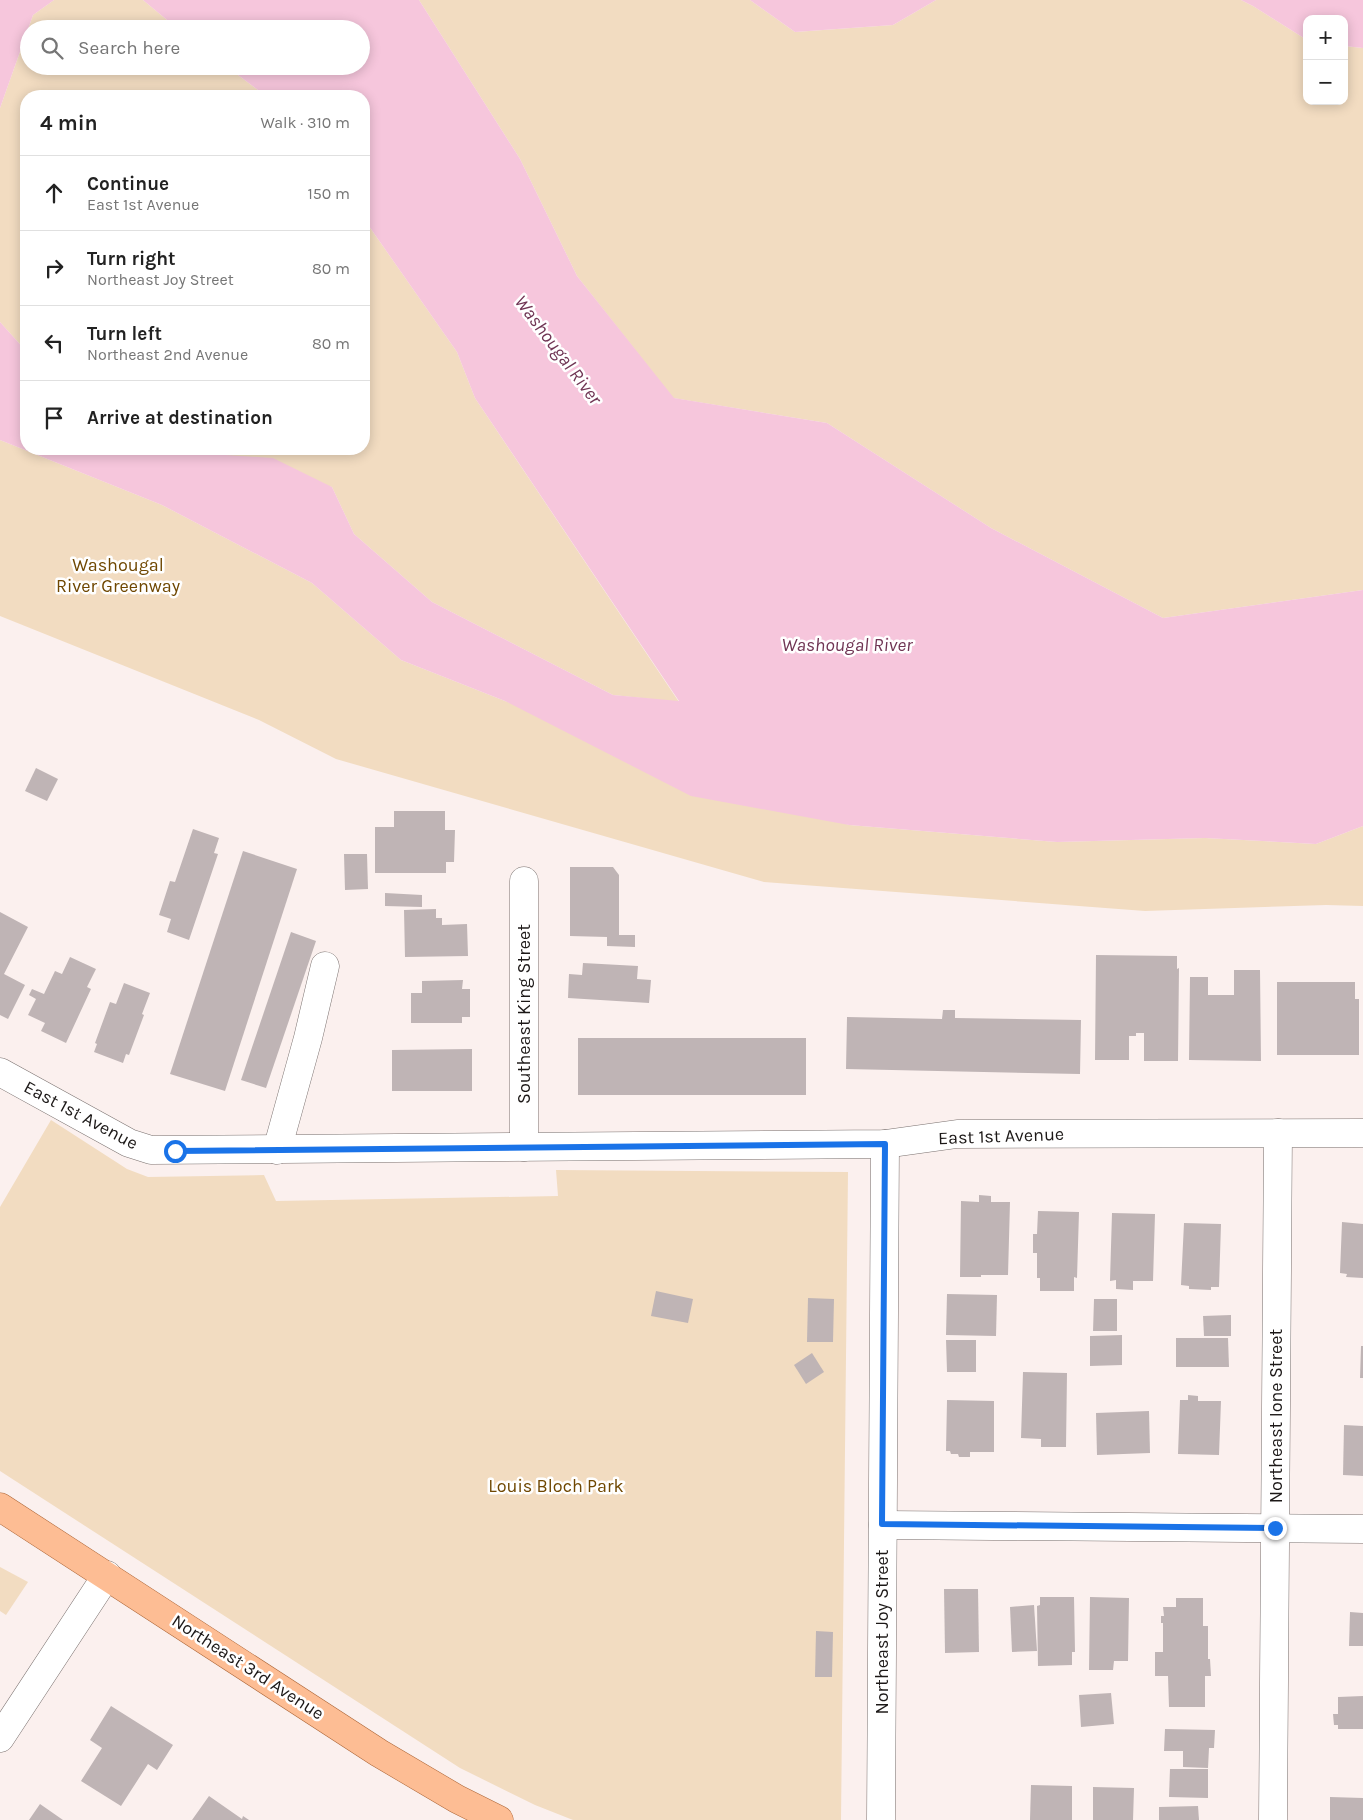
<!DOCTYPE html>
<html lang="en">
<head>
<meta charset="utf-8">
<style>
	:root { --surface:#fff; --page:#f2f2f2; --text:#222; --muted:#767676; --line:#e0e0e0 }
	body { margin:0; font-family:Karla,sans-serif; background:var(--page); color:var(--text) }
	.controls { position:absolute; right:15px; top:15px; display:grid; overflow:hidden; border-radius:10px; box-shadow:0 2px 12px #0003 }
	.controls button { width:45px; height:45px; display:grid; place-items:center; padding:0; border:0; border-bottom:1px solid var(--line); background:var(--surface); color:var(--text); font:25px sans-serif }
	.stop { position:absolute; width:15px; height:15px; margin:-11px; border:4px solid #1a73e8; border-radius:50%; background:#fff }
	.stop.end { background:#1a73e8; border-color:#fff; box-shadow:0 1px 5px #0008 }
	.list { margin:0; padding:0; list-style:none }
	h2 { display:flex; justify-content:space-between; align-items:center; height:65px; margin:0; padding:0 20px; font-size:21px }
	h2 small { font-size:16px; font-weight:400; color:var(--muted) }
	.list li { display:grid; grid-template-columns:32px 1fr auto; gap:15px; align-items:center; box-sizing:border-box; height:75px; padding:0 20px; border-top:1px solid var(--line) }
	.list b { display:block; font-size:19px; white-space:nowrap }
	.list p { margin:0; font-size:16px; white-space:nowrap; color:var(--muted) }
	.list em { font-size:16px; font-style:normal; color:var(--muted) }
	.icon { flex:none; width:28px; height:28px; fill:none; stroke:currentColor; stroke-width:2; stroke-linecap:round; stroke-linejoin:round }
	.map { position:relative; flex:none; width:1363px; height:1820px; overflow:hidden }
	.search { position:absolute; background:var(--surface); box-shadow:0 2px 12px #0003; left:20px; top:20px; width:350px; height:55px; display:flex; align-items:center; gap:12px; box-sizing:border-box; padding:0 18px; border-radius:28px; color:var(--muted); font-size:19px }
	.panel { position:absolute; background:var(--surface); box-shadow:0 2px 12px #0003; left:20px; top:90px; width:350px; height:365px; border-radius:20px }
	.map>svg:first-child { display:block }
	.green { fill:#f2dcc1 }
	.water { fill:#f6c6dc }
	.building { fill:#bfb4b5 }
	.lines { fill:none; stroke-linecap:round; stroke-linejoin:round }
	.minor-casing { stroke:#7a716f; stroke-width:29 }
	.major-casing { stroke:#ad6739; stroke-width:29 }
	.minor { stroke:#fff; stroke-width:28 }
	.major { stroke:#fdbd94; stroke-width:28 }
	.route { stroke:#1a73e8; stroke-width:6 }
	.labels { text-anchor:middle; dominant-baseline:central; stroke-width:5; stroke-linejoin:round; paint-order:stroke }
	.park-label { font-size:18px; fill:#6f4701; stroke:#fff }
	.street-label { font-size:18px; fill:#1c1817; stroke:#fff }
	.water-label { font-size:19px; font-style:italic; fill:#703554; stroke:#fff }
</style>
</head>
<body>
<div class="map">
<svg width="1363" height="1820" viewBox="0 0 1363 1820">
	<rect width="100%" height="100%" fill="#fbf0ee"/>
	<!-- green -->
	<g class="green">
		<path d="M54 0H143L178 29H29V66H226L266 96H26V351L0 322V108L33 15Z"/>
		<path d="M419 0H750L795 32 893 25 936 0H1241L1253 6 1307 40V101H1344V46L1363 48V590L1163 618 991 528 827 423 673 398 577 276 520 159Z"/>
		<path d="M364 219 457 352 475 398 679 702 613 695 432 602 354 534 332 487 180 452 175 449H364Z"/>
		<path d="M0 440 162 505 312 583 401 660 505 701 849 825 1057 842 1205 838 1316 844 1363 826V906L1326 905 1145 911 764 882 336 759 259 720 0 616Z"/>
		<path d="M51 1120 127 1169 148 1177 264 1175 276 1201 558 1196 556 1170 848 1172 841 1820H573L535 1805 460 1768 0 1471V1207Z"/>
		<path d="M0 1567 28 1582 6 1615 0 1611Z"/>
	</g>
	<!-- water -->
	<g class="water">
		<path d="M0 0H54L33 15 0 108Z"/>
		<path d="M143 0H419L520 159 577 276 674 398 827 423 991 528 1163 618 1363 590V826L1316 844 1205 838 1057 842 849 825 691 796 505 701 401 660 312 583 162 505 0 440V322L26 351V449H175L180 452 273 458 332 487 354 534 432 602 613 695 679 701 475 398 457 352 364 219V96H266L226 66H361V29H178Z"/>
		<path d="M750 0H936L893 25 795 32Z"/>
		<path d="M1241 0H1363V48L1344 46V19H1307V40L1253 6Z"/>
	</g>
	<!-- building -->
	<g class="building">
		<path d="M36 768 58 779 47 801 25 791Z"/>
		<path d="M394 811H445V830H455L454 862H446V873H375V827H394Z"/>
		<path d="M193 829 219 838 214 853 218 854 189 940 167 932 171 919 159 915 170 881 175 882Z"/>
		<path d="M243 851 297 869 225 1091 170 1074Z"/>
		<path d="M344 854H367L368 889 345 890Z"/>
		<path d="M570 867H613L619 875V935H635V947L607 946V937L570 936Z"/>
		<path d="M385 893 422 895V907L385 906Z"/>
		<path d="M436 909V918H442V925L467 924 468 956 405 957 404 910Z"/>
		<path d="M0 912 28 927 4 974 25 985 8 1019 0 1015Z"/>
		<path d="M291 932 316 941 266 1088 241 1080Z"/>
		<path d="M1096 955 1177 956V969L1179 968 1178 1061H1144V1033H1136V1036H1129V1060H1095Z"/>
		<path d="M70 957 96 969 87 987 91 989 66 1043 41 1031 45 1023 28 1015 36 999 29 995 32 989 44 994 55 971 62 974Z"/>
		<path d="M583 963 638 966 637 979 651 980 649 1003 568 998 569 974 582 975Z"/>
		<path d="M1234 970H1260L1261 1061 1189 1060 1190 977H1208V995H1234Z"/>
		<path d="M463 980 462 989H470V1017H462V1023H411V993H422V981Z"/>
		<path d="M1277 982H1355V999H1359V1055H1277Z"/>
		<path d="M124 983 150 993 142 1014 144 1015 129 1055 126 1054 123 1063 94 1052 97 1044 95 1043 110 1002 116 1004Z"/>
		<path d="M943 1010H955V1018L1081 1020 1080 1074 846 1069 847 1017 942 1019Z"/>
		<rect x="578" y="1038" width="228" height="57"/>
		<path d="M472 1049V1091H392V1050Z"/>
		<path d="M979 1195 991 1196V1202H1010L1008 1275H981V1277H960L961 1201 979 1202Z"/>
		<path d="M1038 1211 1079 1212 1077 1278 1074 1277V1291H1040V1278H1037V1253H1033V1234H1037Z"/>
		<path d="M1112 1213 1155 1214 1153 1281H1133V1290L1116 1289V1280L1110 1281Z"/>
		<path d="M1342 1222 1363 1224V1278L1346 1277 1347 1274 1340 1273Z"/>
		<path d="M1184 1223 1221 1224 1219 1287H1211V1290L1189 1289V1286L1181 1285Z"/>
		<path d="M656 1291 693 1299 688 1323 651 1316Z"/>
		<path d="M947 1294 997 1295 996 1336 946 1335Z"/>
		<path d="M808 1298 834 1299 833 1342H807Z"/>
		<path d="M1094 1299H1117V1331H1093Z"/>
		<path d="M1231 1315V1336H1204L1203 1316Z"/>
		<path d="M1122 1335V1365L1090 1366V1336Z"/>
		<path d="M1176 1338H1228L1229 1367H1176Z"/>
		<path d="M946 1340H976V1372H947Z"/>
		<path d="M1361 1346H1363V1378H1360Z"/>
		<path d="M812 1353 824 1372 806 1384 794 1365Z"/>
		<path d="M1023 1372 1067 1373 1066 1447H1041V1439L1021 1438Z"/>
		<path d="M1188 1395 1198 1396V1401H1221L1219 1455 1178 1454 1180 1400H1188Z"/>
		<path d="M947 1400 994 1401V1452H970V1457H959L958 1454H951L950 1451H946Z"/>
		<path d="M1149 1411 1150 1453 1097 1455 1096 1413Z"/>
		<path d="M1344 1425 1363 1426V1476L1343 1475Z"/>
		<path d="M944 1589H978L979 1652 945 1653Z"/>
		<path d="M1040 1597H1074L1075 1652H1072V1665L1038 1666 1037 1606 1040 1605Z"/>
		<path d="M1090 1597 1129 1598 1128 1661H1114L1113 1670H1089Z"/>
		<path d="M1176 1598H1203V1626H1208V1659H1210L1211 1676H1205V1707H1169L1168 1676H1155V1652H1163V1623H1161V1616H1164L1163 1607H1176Z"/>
		<path d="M1034 1605 1037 1651 1012 1652 1010 1607Z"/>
		<path d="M1350 1612 1363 1613V1646H1349Z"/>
		<path d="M816 1631 833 1632 832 1677H815Z"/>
		<path d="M1111 1693 1114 1724 1081 1727 1079 1695Z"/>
		<path d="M1363 1696V1729H1338V1725H1334L1333 1714H1338V1697Z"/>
		<path d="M111 1706 173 1745 157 1770 148 1764 121 1806 81 1781 102 1748 90 1740Z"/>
		<path d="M1165 1729 1215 1730 1214 1748H1209L1208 1768 1183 1767V1751H1164Z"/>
		<path d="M1170 1769H1208V1798L1169 1797Z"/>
		<path d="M1031 1785 1072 1786V1820H1030Z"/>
		<path d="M1093 1787 1134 1788 1133 1820H1093Z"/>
		<path d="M209 1796 242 1819 243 1816 249 1820H192Z"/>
		<path d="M1330 1797 1363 1798V1820H1330Z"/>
		<path d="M40 1804 63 1820H29Z"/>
		<path d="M1198 1806 1199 1820H1159V1807Z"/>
	</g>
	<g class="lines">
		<defs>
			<g id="minor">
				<path d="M524 881V1147"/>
				<path d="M0 1072 129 1143 151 1150 885 1144 957 1134 1363 1133"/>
				<path d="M277 1150 308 1038 325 966"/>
				<path d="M883 1525 1363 1529"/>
				<path d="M0 1738 107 1575"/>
				<path d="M881 1820 885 1144"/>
				<path d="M1273 1820 1278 1133"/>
			</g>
			<path id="major" d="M0 1507 379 1753 457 1799 499 1820"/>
		</defs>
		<!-- minor casing -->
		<use href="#minor" class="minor-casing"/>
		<!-- major casing -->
		<use href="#major" class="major-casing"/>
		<!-- minor -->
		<use href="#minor" class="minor"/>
		<!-- major -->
		<use href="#major" class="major"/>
	</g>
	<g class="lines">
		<!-- route -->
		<path class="route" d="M175 1151 885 1144 882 1524 1275 1528"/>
	</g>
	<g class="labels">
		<!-- park labels -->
		<g class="park-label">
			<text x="118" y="565">Washougal<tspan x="118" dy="21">River Greenway</tspan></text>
			<text x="556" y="1486">Louis Bloch Park</text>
		</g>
		<!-- street labels -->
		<g class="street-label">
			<text transform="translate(524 1014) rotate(-90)">Southeast King Street</text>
			<text transform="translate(81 1115) rotate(28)">East 1st Avenue</text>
			<text transform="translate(1001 1136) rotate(-2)">East 1st Avenue</text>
			<text transform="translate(1276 1416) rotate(-90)">Northeast Ione Street</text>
			<text transform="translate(882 1632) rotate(-90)">Northeast Joy Street</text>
			<text transform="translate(248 1667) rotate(33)">Northeast 3rd Avenue</text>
		</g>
		<!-- water labels -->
		<g class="water-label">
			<text transform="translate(558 350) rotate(53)">Washougal River</text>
			<text x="847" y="645">Washougal River</text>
		</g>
	</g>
</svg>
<div class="controls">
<button>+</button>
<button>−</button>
</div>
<div class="stop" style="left:175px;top:1151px"></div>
<div class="stop end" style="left:1275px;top:1528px"></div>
<div class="search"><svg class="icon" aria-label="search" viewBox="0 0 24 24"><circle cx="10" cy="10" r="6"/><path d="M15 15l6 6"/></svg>Search here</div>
<section class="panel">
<h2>4 min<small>Walk · 310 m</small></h2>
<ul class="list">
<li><svg class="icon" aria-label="ahead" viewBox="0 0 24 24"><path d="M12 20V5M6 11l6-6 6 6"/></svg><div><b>Continue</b><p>East 1st Avenue</p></div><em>150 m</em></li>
<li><svg class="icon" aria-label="right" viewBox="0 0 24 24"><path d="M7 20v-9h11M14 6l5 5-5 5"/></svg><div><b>Turn right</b><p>Northeast Joy Street</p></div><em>80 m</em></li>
<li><svg class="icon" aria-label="left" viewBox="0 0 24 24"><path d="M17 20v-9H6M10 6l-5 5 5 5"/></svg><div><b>Turn left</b><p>Northeast 2nd Avenue</p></div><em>80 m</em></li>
<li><svg class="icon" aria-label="arrive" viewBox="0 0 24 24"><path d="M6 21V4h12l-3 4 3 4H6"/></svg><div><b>Arrive at destination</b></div></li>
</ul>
</section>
</div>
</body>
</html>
